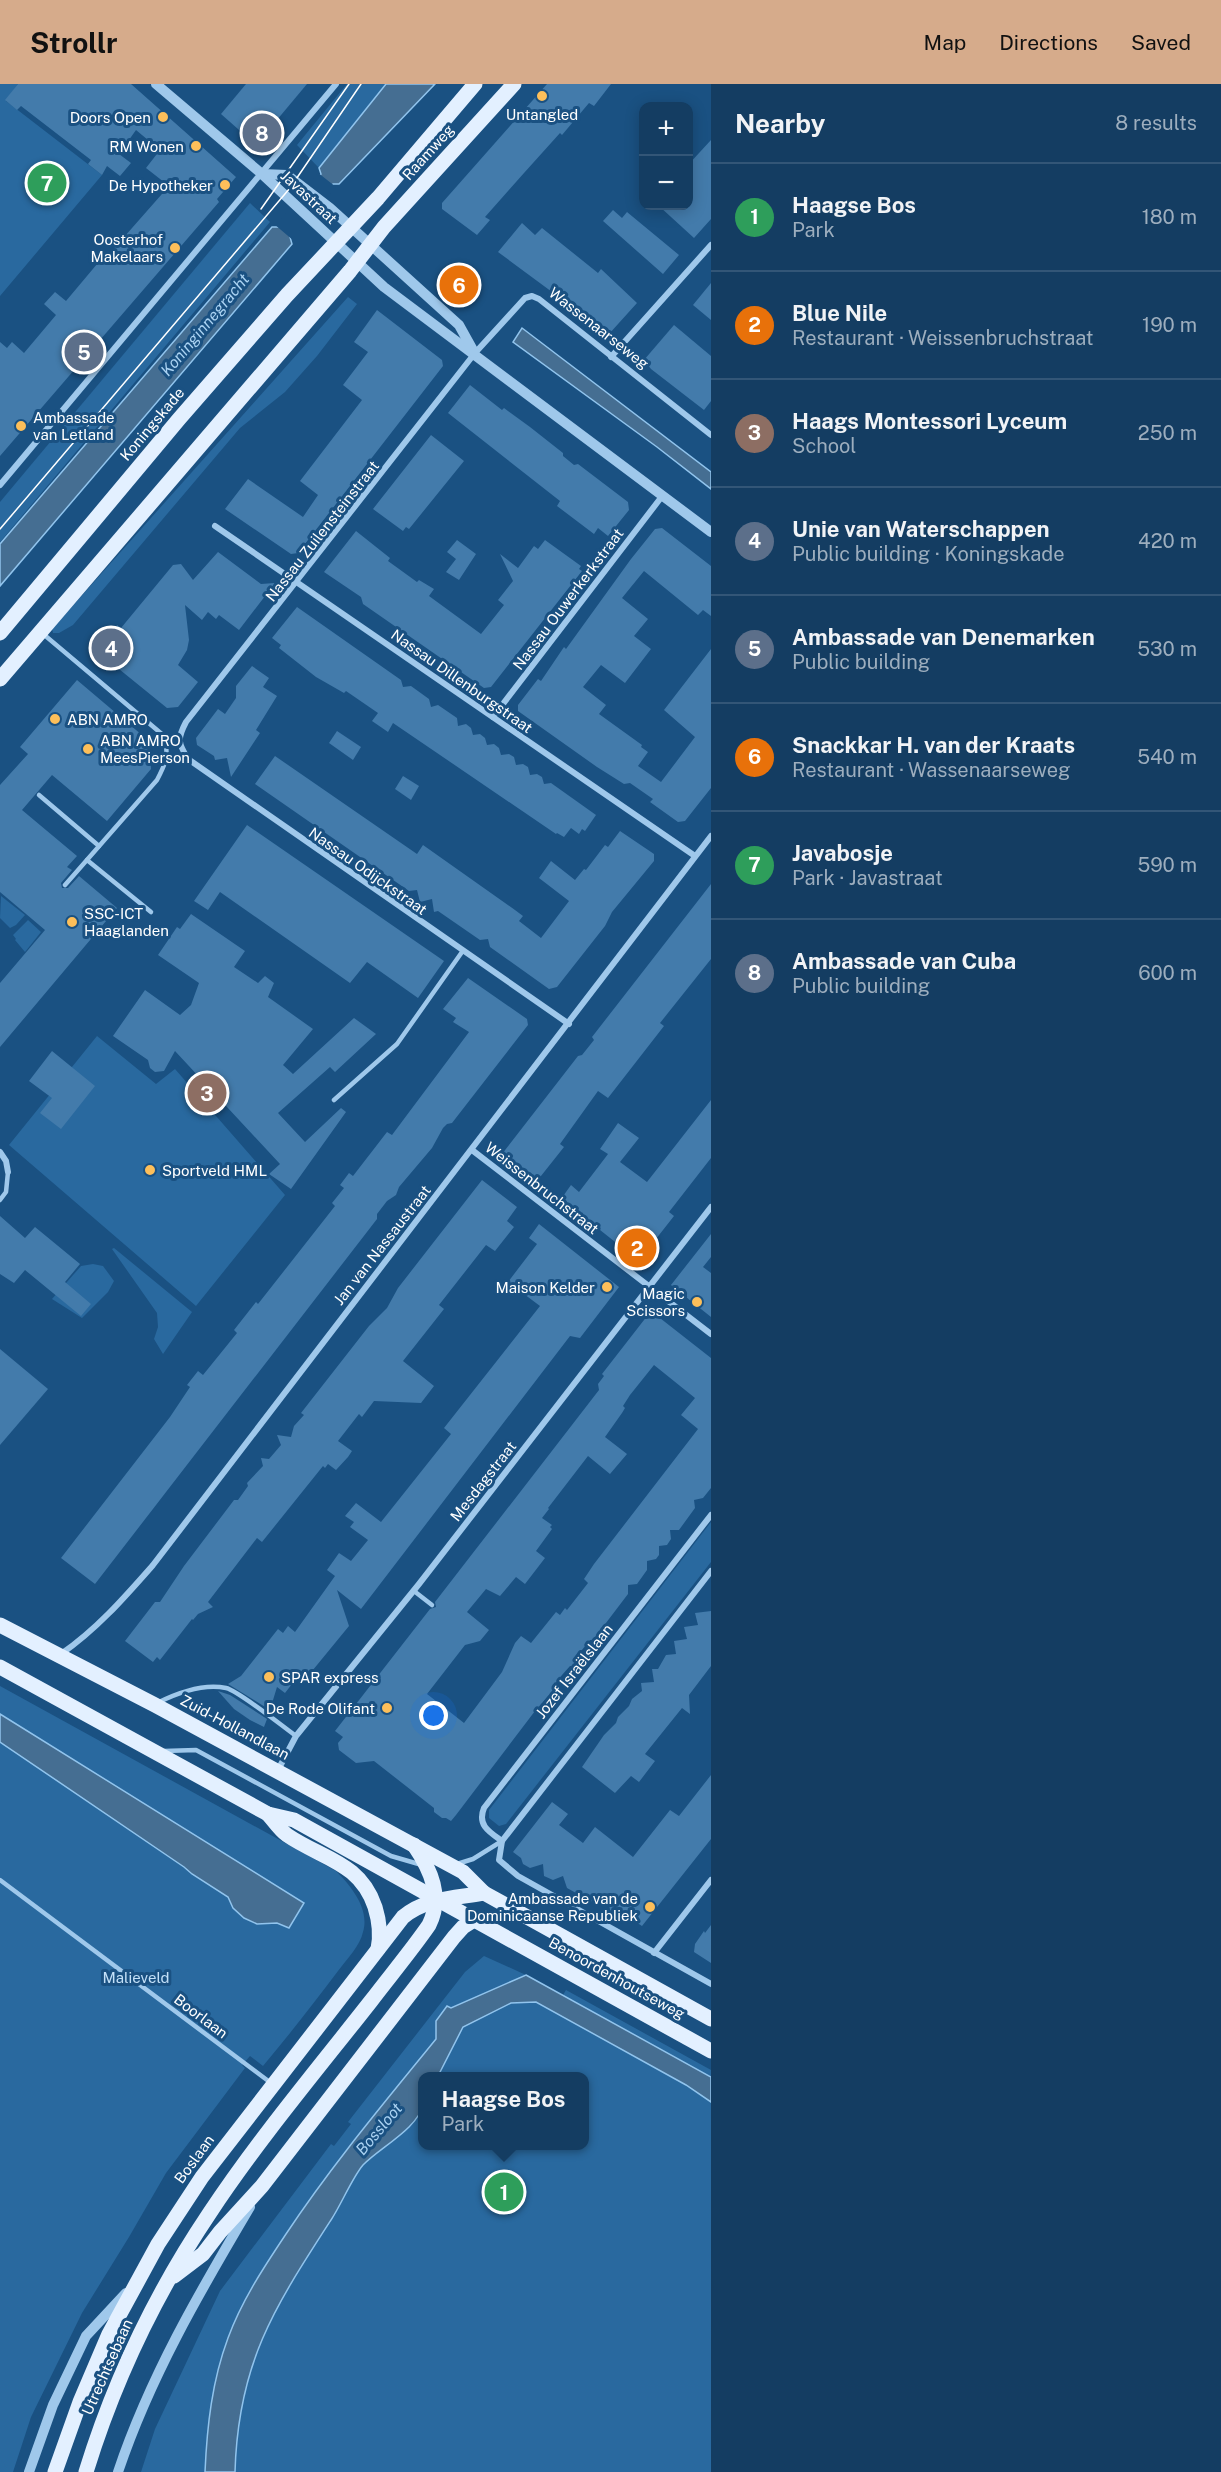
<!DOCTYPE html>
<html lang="en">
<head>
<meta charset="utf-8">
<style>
	:root { --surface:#143d62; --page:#21486b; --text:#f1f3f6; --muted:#9daebe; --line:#335677; --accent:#d6ab8b }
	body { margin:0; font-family:"Public Sans",sans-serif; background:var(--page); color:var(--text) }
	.controls { position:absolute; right:18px; top:18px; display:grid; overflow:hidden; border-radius:12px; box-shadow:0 3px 15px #0003 }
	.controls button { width:54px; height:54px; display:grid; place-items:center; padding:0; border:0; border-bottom:2px solid var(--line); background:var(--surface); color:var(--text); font:30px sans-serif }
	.you { position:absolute; left:434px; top:1632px; width:21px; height:21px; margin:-15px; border:4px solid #fff; border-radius:50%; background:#1a73e8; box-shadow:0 0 0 9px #1a73e833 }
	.badge { display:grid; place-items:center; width:39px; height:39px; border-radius:50%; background:var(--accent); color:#fff; font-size:20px; font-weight:700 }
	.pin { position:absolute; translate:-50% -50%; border:3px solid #fff; box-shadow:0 2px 6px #0006 }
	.popup { position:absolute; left:418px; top:1988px; width:171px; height:78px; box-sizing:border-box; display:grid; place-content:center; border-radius:12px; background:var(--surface); filter:drop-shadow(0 2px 4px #0005); font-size:20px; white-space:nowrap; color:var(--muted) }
	.popup b { font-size:22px; color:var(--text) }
	.popup::after { content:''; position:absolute; left:50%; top:100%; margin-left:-12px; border:12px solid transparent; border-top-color:var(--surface) }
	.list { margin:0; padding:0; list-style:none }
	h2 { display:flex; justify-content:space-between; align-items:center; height:78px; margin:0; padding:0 24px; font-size:26px }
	h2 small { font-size:20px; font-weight:400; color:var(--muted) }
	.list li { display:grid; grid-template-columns:39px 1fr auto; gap:18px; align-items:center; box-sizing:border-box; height:108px; padding:0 24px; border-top:2px solid var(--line) }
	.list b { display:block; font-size:22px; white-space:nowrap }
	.list p { margin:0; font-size:20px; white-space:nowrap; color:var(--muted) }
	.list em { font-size:20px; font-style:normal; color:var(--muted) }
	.map { position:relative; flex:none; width:711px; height:2388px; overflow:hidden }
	header { display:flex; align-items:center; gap:36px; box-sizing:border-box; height:84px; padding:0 30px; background:var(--accent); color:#111 }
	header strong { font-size:28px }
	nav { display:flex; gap:33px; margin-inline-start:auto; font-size:21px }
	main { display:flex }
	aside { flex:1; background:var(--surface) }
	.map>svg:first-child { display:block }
	.green { fill:#29699f; fill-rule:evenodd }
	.water { fill:#456e92; stroke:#91c4ed; stroke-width:1.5 }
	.pier { fill:#1a5182 }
	.building { fill:#437bab; fill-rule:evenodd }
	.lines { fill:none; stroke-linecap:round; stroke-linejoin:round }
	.service { stroke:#9fc8eb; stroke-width:4.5 }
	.minor { stroke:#9fc8eb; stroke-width:6 }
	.tertiary { stroke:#9fc8eb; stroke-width:10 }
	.primary { stroke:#e3f0ff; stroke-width:15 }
	.tram { stroke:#fff; stroke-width:1.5 }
	.poi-dot { fill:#fdbf5a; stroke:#1a5182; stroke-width:2 }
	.labels { text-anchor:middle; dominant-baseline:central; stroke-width:6; stroke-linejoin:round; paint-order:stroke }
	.poi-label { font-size:15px; fill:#fff; stroke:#1a5182; text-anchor:end }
	.street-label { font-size:15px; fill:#fff; stroke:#1a5182 }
	.park-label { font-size:15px; fill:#c3e0f8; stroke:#1a5182 }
	.water-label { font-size:16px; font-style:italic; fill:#aad2f2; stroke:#1a5182 }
</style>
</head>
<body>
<header>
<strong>Strollr</strong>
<nav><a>Map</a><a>Directions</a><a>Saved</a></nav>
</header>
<main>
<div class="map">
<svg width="711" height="2388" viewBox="0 0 711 2388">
	<rect width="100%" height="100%" fill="#1a5182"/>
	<!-- green -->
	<g class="green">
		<path d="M0 0H18L6 17 102 91 0 212Z"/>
		<path d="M347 0H386L319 84 297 61Z"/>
		<path d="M250 119 270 138 0 458V418Z"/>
		<path d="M348 213 357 220 317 272 285 308 240 344 73 541 59 549H53L52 545Z"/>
		<path d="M1 812 25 831 16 841 10 844 0 834Z"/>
		<path d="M28 836 41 848 25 868 15 856 16 855 13 851Z"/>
		<path d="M97 952 156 1000 175 985 285 1111 196 1222 9 1061Z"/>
		<path d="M114 1164 192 1228 163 1270 154 1255 158 1243 157 1229 112 1165Z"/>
		<path d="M93 1180 103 1182 114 1197 108 1208 82 1234 52 1215 81 1182Z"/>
		<path d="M711 1438V1478L506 1740 499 1742 489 1734V1726Z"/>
		<path d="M0 1602 336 1787C351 1802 370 1825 363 1848 360 1862 347 1875 338 1887 314 1919 289 1951 263 1982L250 1972 242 1981 245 1984 166 2089 129 2153 82 2229 31 2333 13 2388H0V1644L295 1833 304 1819 0 1630Z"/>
		<path d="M484 1872 526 1891 521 1893 711 2008V2388H141L155 2345 220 2207 331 2060 334 2062 351 2040 348 2038 465 1888ZM423 1992H585V2062H423Z"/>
		<path d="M566 1906 711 1986V1993L563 1911Z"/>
	</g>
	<!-- water -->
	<g class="water">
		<path d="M386 0H435L339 100H333L290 153 292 160 0 502V460L272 143H278L321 90 319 84Z"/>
		<path d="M522 244 711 388V405L657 363 513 258Z"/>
		<path d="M0 1630 304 1819 289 1844 277 1839 257 1840 244 1834 233 1824 228 1813 192 1790 184 1783 0 1658Z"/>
		<path d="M526 1891 711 1993V2018L686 2001 536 1918 511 1919 463 1943 438 1992H423C423 2001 425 2011 423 2020 419 2044 379 2064 363 2081 352 2094 341 2121 331 2136 274 2224 238 2279 235 2388H205C207 2342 212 2297 228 2254 242 2216 264 2183 286 2150 331 2082 384 2019 436 1955V1937L447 1922 451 1924Z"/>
	</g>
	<!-- pier -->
	<path class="pier" d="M317 88 336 103 294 153V157L274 140H277L317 90Z"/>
	<!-- building -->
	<g class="building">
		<path d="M18 0H131L236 93 217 115 219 118 0 372V258L7 264 12 258 24 269 56 231 44 220 55 208 66 217 108 167 110 169 169 102 146 84 160 66 136 46 119 70 131 79 120 92 107 82 102 91 88 80 91 76 21 22 17 26 5 16Z"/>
		<path d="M246 0H307L256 61 221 30Z"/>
		<path d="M547 0H611L594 22 589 19 562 51 560 49 524 89 485 133 490 136 477 151 442 125V119Z"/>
		<path d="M711 56V135L694 154 659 122H688V81Z"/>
		<path d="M613 126 622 134 627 128 679 171 663 190 603 137Z"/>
		<path d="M522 139 535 151 542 144 598 189 601 185 637 219 609 250 498 168Z"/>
		<path d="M711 199V236L693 221Z"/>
		<path d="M377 226 442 276 443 282 298 469 291 470 225 425 248 395 303 433 318 411 300 397 362 316 343 301 368 268 354 258Z"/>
		<path d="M674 241 711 272V317L704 326 651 285 644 276Z"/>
		<path d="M470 301 502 326 504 324 530 343 563 369V372L574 381 578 380 628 418 629 426 608 452 598 444 594 450 557 422 560 417 448 329Z"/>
		<path d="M431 351 464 377 409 445 406 443 403 447 373 425Z"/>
		<path d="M662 444 711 482V532L703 526 698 531 644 487 622 514 648 535 634 552 651 565 625 599 601 581 583 603 606 621 599 630 642 661 641 663 648 668 638 682 661 698 695 653 664 626 711 565V704L685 737 678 738 650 718 653 715 630 699 624 700 597 683 518 627V621L538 595 541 597 564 563 566 565 631 475 655 445Z"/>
		<path d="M356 447 390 474 388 477 417 498 419 496 434 505 429 512 481 550 504 521 498 516 513 497 500 470 518 484 534 462 538 465 545 456 581 482 579 485 582 487 491 603 484 604 363 520 361 513 324 488Z"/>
		<path d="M457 456 476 470 459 496 446 488 456 475 447 468Z"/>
		<path d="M218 468 261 500 275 499 239 546 219 531 216 535 208 528 202 536 185 521 189 556 187 566 178 581 198 598 178 623 167 624 114 581 105 582 100 579 98 571 113 552 117 541 121 544 173 481 181 480 193 496Z"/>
		<path d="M297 523 401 596 403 603 411 602 429 615 431 623 438 621 457 634 458 642 466 640 471 644 473 651 480 650 485 654 487 661 494 660 499 664 501 671 509 670 514 673 516 681 523 680 528 683 530 691 537 690 542 693 544 700 551 699 596 731 585 747 582 745 579 750 571 744 564 753 557 749 556 750 393 639 388 648 372 637 378 629 346 607 344 609 316 593 279 564 281 561 272 554Z"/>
		<path d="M252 582 269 594 263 603 277 612 256 646 260 649 231 693 227 674 215 676 214 672 197 661 196 654 218 625 225 630 236 614V602Z"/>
		<path d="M77 596 149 657 151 685 107 737 52 691 22 726 77 772 67 783 72 786 61 799 62 804H68L79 792 117 824 0 963V899L45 846 0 808V701L28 670 20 663Z"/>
		<path d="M337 647 361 663 353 676 329 659Z"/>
		<path d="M275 672 417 770 423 761 515 826 523 832 519 837 541 854 569 817 539 794 551 777 575 796 584 785 586 786 605 761 608 763 620 747 654 770V777L612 828 605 842 557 903 549 905 490 863 488 855 480 856 438 827 434 828 432 815 420 818 417 806 409 807 255 700Z"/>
		<path d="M403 692 419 702 411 716 395 705Z"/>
		<path d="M247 741 444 877 418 914 367 878 350 899 220 808 208 826 194 817Z"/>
		<path d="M711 800V875L660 939 664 942 608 1014 598 1007 560 1060 564 1063 537 1097 502 1070 578 972 582 971 594 956 592 953Z"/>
		<path d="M191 830 245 867 234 883 258 899 265 892 274 899 268 913 313 945 283 981 293 990 354 934 376 950 335 988 330 983 278 1029 305 1058 341 1024 346 1028 291 1105 269 1090 280 1080 175 967 164 987 155 988 150 984 148 976 113 952 145 906 180 931 191 921 199 899 158 871 177 843 180 845Z"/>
		<path d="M468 894 527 935 528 941 452 1039 447 1040 443 1044 432 1064 399 1103 396 1111 387 1117 377 1130V1135L95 1500 61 1474 170 1333 190 1303 187 1301 198 1287 203 1291 237 1249 234 1246 256 1218 258 1220 335 1122 332 1119 344 1104 340 1101 349 1089 353 1092 387 1048 392 1051 469 948 453 938 456 934 443 925Z"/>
		<path d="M52 967 95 1002 61 1045 40 1029 52 1014 29 997Z"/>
		<path d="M711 1016V1074L669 1128 674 1132 641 1174 637 1175 629 1169 561 1115 571 1101 579 1108 605 1074 608 1070 600 1065 618 1039 639 1054 620 1078 647 1098Z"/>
		<path d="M482 1096 517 1123 507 1137 514 1143 495 1167 486 1161 439 1221 444 1225 403 1277 434 1302 421 1319 374 1317 362 1333 359 1330 338 1357 352 1367 348 1373 336 1386 328 1380 325 1384 323 1382 262 1458 257 1454 208 1518 213 1523 198 1530 193 1536 192 1535 160 1576 157 1573 153 1578 125 1557 155 1518H160L184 1482 234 1416H238L248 1402 247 1399 263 1382 261 1374 269 1375 281 1361 277 1351 291 1353 294 1342 304 1331 301 1329 369 1242 387 1224 398 1204Z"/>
		<path d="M0 1132 25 1154 35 1143 80 1180 65 1198 91 1220 81 1232 25 1186 14 1199 0 1190Z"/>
		<path d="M539 1140 619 1203 580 1254 570 1252 361 1525 337 1506 349 1542 308 1592 302 1587 285 1609 277 1603 270 1626 228 1600 241 1592 278 1545 283 1549 288 1542 295 1548 335 1492 327 1486 339 1469 351 1477 368 1456 350 1443 354 1438 345 1432 356 1419 381 1438 451 1350 444 1344 540 1222 508 1198 537 1160 529 1154Z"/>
		<path d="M711 1150V1173L703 1183 711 1189V1233L671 1201Z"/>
		<path d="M651 1227 711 1274V1404L703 1414 694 1416 695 1424 679 1446H670L671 1455 667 1461 659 1462V1471L656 1475 647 1477V1486L637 1500 628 1501V1510L593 1556H590L577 1572 578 1575 573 1582H570L562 1591 555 1600 556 1603 535 1627 456 1731 451 1737 446 1734H442L434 1728V1724L374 1677 356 1679 339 1666 338 1659 343 1653 335 1647 430 1525 436 1523 435 1518 599 1306 598 1300 604 1292 602 1290ZM654 1281 695 1314 681 1331 698 1345 594 1480 584 1495 588 1499 567 1526 565 1524 560 1531 556 1528 531 1559 521 1552 515 1559 502 1588 464 1639 427 1610 465 1561 480 1557 489 1546 467 1528 486 1505 500 1512 516 1493 525 1500 545 1474 536 1467 552 1445 550 1443 552 1441 542 1434 549 1425 548 1424 588 1372 610 1390 627 1370 605 1353 622 1329 625 1324 623 1322 630 1311Z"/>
		<path d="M0 1265 48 1305 0 1361Z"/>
		<path d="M711 1527V1582L689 1611 690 1630 682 1624 645 1670 655 1677 639 1698 631 1692 615 1709 582 1683 604 1651 616 1639 618 1633 629 1622 632 1615 642 1607 641 1599 654 1598 652 1585H658L666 1571 676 1570 674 1557 687 1555 684 1543 698 1541 695 1529Z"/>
		<path d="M218 1607 230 1611 267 1635 264 1643 250 1636 234 1625Z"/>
		<path d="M711 1691V1755L642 1842 633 1836H628L621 1831H616L610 1827 609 1818 595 1820 578 1807 576 1809 567 1804 563 1792 553 1796 544 1792 543 1780 530 1784 523 1780 521 1774 513 1768 552 1718 568 1730 559 1741 583 1759 595 1743 633 1773 670 1726 679 1732Z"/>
		<path d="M711 1841V1879L694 1868 695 1860 704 1847 705 1849Z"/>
	</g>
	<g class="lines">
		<!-- service -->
		<g class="service">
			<path d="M42 549 163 651C170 670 166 679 157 696L65 801"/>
			<path d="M39 711 99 762"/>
			<path d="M87 776 151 828"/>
			<path d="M334 1016 397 960 462 868"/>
			<path d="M0 1116 6 1108 8 1088"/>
			<path d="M414 1507 432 1521"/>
			<path d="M157 1619C177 1609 203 1599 226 1604 239 1607 282 1642 296 1652"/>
			<path d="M164 1667 196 1666 391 1772 422 1781"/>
			<path d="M457 1780 473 1775 502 1757"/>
			<path d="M0 1796 271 1999"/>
		</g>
		<!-- minor -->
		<g class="minor">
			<path d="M611 273 711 161"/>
			<path d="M0 401 336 0"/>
			<path d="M215 442 695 772"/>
			<path d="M493 633 663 411"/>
			<path d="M569 940 188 675C178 659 177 655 186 638L475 269 525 214 532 212 539 215 711 351"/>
			<path d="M472 1066 711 1250"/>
			<path d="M0 1068 6 1077 8 1088"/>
			<path d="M711 1487 502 1757 499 1776 518 1792 711 1900"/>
			<path d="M61 1570C97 1545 124 1514 153 1481L711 752"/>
			<path d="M278 1686 296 1652 419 1500 711 1123"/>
			<path d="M502 1757C489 1748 477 1741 484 1724L711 1431"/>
			<path d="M654 1869 711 1796"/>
		</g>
		<!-- tertiary -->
		<g class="tertiary">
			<path d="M156 0 262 90 384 203 711 448"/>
			<path d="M262 90 287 91 330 124 459 241 474 268"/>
			<path d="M29 2388 53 2321 86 2252 126 2209"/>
			<path d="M118 2388C150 2293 199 2209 250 2123"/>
		</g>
		<!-- primary -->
		<g class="primary">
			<path d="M0 549 179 335 287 211 378 114 475 0"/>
			<path d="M0 595 350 187 384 143 514 0"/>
			<path d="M0 1541 155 1621 463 1788 484 1809 711 1935"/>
			<path d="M0 1583 268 1730 294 1736 711 1967"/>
			<path d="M268 1730C274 1737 280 1746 287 1751 322 1775 360 1778 375 1823 379 1836 381 1851 378 1865"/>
			<path d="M174 2192 203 2170 220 2148 262 2102 454 1853 463 1843 474 1836"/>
			<path d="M55 2388 80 2318 109 2250 158 2160 202 2093 403 1833C425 1814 456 1814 484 1809"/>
			<path d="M86 2388C114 2297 156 2209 209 2130 258 2056 316 1987 371 1917 390 1892 411 1867 429 1841 443 1813 431 1786 414 1761"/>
		</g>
		<!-- tram -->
		<g class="tram">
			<path d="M261 125 349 0"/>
			<path d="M0 445 290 104 361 0"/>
		</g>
	</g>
	<!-- markers -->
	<g class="poi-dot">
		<circle cx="542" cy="12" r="6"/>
		<circle cx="163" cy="33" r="6"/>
		<circle cx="196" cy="62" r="6"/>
		<circle cx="225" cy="101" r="6"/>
		<circle cx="175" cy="164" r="6"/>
		<circle cx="21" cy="342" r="6"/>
		<circle cx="55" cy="635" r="6"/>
		<circle cx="88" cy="665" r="6"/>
		<circle cx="72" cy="838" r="6"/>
		<circle cx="150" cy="1086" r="6"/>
		<circle cx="607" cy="1203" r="6"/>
		<circle cx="697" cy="1218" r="6"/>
		<circle cx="269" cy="1593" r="6"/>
		<circle cx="387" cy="1624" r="6"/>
		<circle cx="650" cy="1823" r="6"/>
	</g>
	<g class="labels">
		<!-- poi labels -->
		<g class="poi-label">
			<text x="542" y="30" text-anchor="middle">Untangled</text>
			<text x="151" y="33">Doors Open</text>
			<text x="184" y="62">RM Wonen</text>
			<text x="213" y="101">De Hypotheker</text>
			<text x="163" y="155">Oosterhof<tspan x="163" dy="17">Makelaars</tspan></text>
			<text x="33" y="333" text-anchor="start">Ambassade<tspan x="33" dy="17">van Letland</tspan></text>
			<text x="67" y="635" text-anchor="start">ABN AMRO</text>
			<text x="100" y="656" text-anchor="start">ABN AMRO<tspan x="100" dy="17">MeesPierson</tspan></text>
			<text x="84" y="829" text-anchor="start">SSC-ICT<tspan x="84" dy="17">Haaglanden</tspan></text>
			<text x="162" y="1086" text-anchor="start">Sportveld HML</text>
			<text x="595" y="1203">Maison Kelder</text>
			<text x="685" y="1209">Magic<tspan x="685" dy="17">Scissors</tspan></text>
			<text x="281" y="1593" text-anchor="start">SPAR express</text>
			<text x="375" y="1624">De Rode Olifant</text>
			<text x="638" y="1814">Ambassade van de<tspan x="638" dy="17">Dominicaanse Republiek</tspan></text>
		</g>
		<!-- street labels -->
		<g class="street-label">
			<text transform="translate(428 68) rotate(-48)">Raamweg</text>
			<text transform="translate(309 113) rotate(43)">Javastraat</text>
			<text transform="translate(599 244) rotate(38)">Wassenaarseweg</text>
			<text transform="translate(152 340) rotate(-50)">Koningskade</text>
			<text transform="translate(322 447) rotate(-52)">Nassau Zuilensteinstraat</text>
			<text transform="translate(568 515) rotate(-53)">Nassau Ouwerkerkstraat</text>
			<text transform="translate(462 597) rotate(35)">Nassau Dillenburgstraat</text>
			<text transform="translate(368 787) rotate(35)">Nassau Odijckstraat</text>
			<text transform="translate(542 1104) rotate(38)">Weissenbruchstraat</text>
			<text transform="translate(382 1161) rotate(-52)">Jan van Nassaustraat</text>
			<text transform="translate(483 1397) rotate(-52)">Mesdagstraat</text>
			<text transform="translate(574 1587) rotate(-52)">Jozef Israëlslaan</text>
			<text transform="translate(235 1643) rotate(28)">Zuid-Hollandlaan</text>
			<text transform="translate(617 1894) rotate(29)">Benoordenhoutseweg</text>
			<text transform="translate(201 1932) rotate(37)">Boorlaan</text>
			<text transform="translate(194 2075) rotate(-54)">Boslaan</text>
			<text transform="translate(107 2283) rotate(-66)">Utrechtsebaan</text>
		</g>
		<!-- park labels -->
		<g class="park-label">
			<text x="136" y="1893">Malieveld</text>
		</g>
		<!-- water labels -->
		<g class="water-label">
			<text transform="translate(205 241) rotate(-50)">Koninginnegracht</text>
			<text transform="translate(379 2045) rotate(-50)">Bossloot</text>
		</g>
	</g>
</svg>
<div class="controls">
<button>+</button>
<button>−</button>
</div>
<div class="you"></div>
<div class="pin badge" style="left:504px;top:2108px;background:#2e9e5b">1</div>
<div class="popup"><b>Haagse Bos</b>Park</div>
<div class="pin badge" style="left:637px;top:1164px;background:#e8710a">2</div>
<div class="pin badge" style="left:207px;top:1009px;background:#8d6e63">3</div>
<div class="pin badge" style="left:111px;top:564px;background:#5c6f8a">4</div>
<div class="pin badge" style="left:84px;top:268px;background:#5c6f8a">5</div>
<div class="pin badge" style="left:459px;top:201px;background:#e8710a">6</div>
<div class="pin badge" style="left:47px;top:99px;background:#2e9e5b">7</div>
<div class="pin badge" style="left:262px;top:49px;background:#5c6f8a">8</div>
</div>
<aside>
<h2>Nearby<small>8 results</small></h2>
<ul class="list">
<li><span class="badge" style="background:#2e9e5b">1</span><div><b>Haagse Bos</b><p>Park</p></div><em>180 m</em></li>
<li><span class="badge" style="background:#e8710a">2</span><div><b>Blue Nile</b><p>Restaurant · Weissenbruchstraat</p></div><em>190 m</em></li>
<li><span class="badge" style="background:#8d6e63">3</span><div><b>Haags Montessori Lyceum</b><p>School</p></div><em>250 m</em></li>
<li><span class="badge" style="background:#5c6f8a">4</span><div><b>Unie van Waterschappen</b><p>Public building · Koningskade</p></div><em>420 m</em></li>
<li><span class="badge" style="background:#5c6f8a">5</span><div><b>Ambassade van Denemarken</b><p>Public building</p></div><em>530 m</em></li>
<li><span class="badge" style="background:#e8710a">6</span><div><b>Snackkar H. van der Kraats</b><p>Restaurant · Wassenaarseweg</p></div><em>540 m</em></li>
<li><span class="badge" style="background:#2e9e5b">7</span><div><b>Javabosje</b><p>Park · Javastraat</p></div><em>590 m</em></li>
<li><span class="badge" style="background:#5c6f8a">8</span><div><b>Ambassade van Cuba</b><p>Public building</p></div><em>600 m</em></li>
</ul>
</aside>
</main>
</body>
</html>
